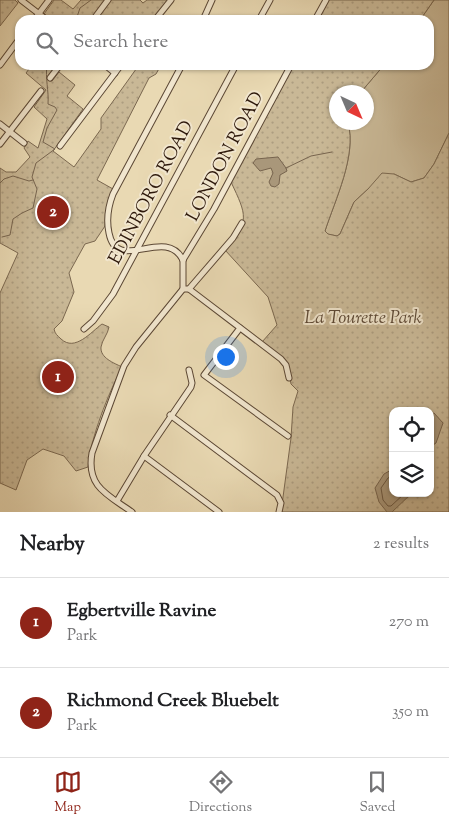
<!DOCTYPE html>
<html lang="en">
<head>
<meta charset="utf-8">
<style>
	:root { --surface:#fff; --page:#f6f6f6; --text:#202124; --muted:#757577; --line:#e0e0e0; --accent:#8f2418 }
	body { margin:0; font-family:"Sorts Mill Goudy",serif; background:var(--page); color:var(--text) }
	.controls { position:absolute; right:15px; bottom:15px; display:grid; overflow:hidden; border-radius:10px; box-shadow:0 1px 4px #0004 }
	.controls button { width:45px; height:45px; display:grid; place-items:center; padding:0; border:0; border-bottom:1px solid var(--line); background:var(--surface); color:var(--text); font:25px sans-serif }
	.compass { position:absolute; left:329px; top:85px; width:45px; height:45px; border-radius:50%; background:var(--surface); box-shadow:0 1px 4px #0004; rotate:136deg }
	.you { position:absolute; left:225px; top:356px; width:18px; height:18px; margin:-12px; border:4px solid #fff; border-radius:50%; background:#1a73e8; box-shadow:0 0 0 8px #1a73e833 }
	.badge { display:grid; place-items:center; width:32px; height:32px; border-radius:50%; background:var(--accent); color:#fff; font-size:16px; font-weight:700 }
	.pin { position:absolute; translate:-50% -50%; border:2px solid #fff; box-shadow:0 1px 5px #0006 }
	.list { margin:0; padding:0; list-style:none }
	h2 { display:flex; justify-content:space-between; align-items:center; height:65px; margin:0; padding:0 20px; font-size:21px }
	h2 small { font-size:16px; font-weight:400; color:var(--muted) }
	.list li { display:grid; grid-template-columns:32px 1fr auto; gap:15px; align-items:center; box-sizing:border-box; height:90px; padding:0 20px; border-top:1px solid var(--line) }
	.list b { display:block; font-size:19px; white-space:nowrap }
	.list p { margin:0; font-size:16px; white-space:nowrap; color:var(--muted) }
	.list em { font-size:16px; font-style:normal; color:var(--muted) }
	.icon { flex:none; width:28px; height:28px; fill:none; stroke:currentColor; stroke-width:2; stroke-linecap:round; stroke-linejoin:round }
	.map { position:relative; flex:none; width:449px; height:512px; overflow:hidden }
	.search { position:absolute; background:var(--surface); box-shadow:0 1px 4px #0004; left:15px; right:15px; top:15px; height:55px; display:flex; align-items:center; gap:12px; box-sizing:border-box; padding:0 18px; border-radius:15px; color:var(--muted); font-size:19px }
	.sheet { height:245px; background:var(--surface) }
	nav { display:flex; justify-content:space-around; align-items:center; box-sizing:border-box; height:70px; border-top:1px solid var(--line); background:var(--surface); font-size:14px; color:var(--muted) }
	nav a { display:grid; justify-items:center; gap:2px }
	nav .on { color:var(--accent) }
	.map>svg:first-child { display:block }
	.grass { fill:#c9b896; stroke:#7b6850 }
	.park { fill:url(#park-dots); stroke:#7b6850; fill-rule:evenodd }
	.water { fill:#a9977a; stroke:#77644e }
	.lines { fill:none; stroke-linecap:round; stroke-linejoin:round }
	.shore { stroke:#6b5842; stroke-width:1 }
	.stream { stroke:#77644e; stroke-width:1 }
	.street-casing { stroke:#5c4835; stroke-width:7 }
	.street { stroke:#f1e6ce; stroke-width:5 }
	.labels { text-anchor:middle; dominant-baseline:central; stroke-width:4; stroke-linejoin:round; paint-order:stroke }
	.street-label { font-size:18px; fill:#2d180b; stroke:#f1e6ce }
	.park-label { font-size:18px; font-style:italic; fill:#5c4835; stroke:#f1e6ce }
</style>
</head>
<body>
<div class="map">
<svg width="449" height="512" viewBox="0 0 449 512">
	<defs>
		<pattern id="park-dots" width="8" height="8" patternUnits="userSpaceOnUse" patternTransform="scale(1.25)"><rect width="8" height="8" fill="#c9b896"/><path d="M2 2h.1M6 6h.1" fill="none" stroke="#ad9d80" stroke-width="1.8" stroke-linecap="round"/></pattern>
	</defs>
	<rect width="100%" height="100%" fill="#e9d9b3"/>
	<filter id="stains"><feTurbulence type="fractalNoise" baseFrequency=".004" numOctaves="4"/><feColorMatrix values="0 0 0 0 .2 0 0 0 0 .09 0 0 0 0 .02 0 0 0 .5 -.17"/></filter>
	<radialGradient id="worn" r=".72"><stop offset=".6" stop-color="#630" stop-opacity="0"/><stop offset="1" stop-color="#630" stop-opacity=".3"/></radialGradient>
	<!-- grass -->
	<path class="grass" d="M434 0H449V133L434 164 424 178 411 182 394 174 368 189 354 202 340 234 337 236 327 234 325 231C335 200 357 155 348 123L366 122V92H361L384 65H429V20H420Z"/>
	<!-- park -->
	<g class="park">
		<path d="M0 0H15L18 3 0 26Z"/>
		<path d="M54 0H61L73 9 81 0H105L91 20H53L44 14Z"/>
		<path d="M111 0H140L143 3 147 0H169L154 20H96Z"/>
		<path d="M329 0H434L420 20H318Z"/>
		<path d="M32 65H57L48 78 52 81 59 72 75 85 67 96 83 109 53 151 74 167 101 129V118L139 65H161L156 74 149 78 97 180 113 189 107 206 105 226 95 241 85 244 69 273 74 292 62 321 54 329C55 334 57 335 61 339 75 352 91 332 102 324L109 327C108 334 102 340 101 347 100 358 114 363 122 367 108 395 91 436 88 467L76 471 64 456 43 449 27 460 16 490 0 483V293L18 253 0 243V168L6 172H16L30 157 24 148 28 141 38 148 47 119 34 107 46 90 26 73Z"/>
		<path d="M294 65H384L361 92H336V122L348 123C357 155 335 200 325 231L328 234 337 236 340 234 354 202 368 189 382 173 394 174 411 182 424 178 434 164 449 133V512H281L291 438 293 407 298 391 291 384 288 368 262 342 277 325 268 297 225 250C250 221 247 216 231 182ZM393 411H430V493H393Z"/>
	</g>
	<!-- water -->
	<g class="water">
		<path d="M278 157 286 168 287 171 280 175 279 184 275 187 271 186 269 182 273 173 271 168 260 171 253 163 256 159Z"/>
		<path d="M434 413 443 423 436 443 430 447V415Z"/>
		<path d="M393 469V493H412L392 512H387L379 502 375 488 384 474Z"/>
	</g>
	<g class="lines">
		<!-- shore -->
		<path class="shore" d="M393 475 388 478 381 488 383 500 388 506H391L405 493"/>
		<!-- stream -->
		<g class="stream">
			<path d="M76 20 80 8 91 0"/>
			<path d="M286 168 311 156 332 152"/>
			<path d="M0 183 4 179 13 176 29 181 33 180"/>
			<path d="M2 237 10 235 13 219 22 213 33 208 37 189 32 177 36 163 55 149 43 142 47 128 57 110 55 107 48 104C49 91 45 78 47 65"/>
		</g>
		<defs>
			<g id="street">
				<path d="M21 0 47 20"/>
				<path d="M34 20 49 0"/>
				<path d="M93 20 108 0"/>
				<path d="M155 20 171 0"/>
				<path d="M203 20 212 0"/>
				<path d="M259 20 270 0"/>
				<path d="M315 20 326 0"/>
				<path d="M0 65 20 38"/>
				<path d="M105 65 115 73"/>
				<path d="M182 65 113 194C108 207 106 219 109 233 117 275 165 225 183 260"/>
				<path d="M50 78 60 65"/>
				<path d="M0 124 24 143"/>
				<path d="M0 144 41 91"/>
				<path d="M60 146 121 65"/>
				<path d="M183 260 214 209 291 65"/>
				<path d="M183 289V260"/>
				<path d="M189 289 281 359 286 365 289 378"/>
				<path d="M240 328 204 375 288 436"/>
				<path d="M84 329 93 321 113 294 236 65"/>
				<path d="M170 415 277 495 281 503 279 512"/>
				<path d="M144 456 219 512"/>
				<path d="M117 501 144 456 191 387 192 383 189 370"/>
				<path d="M132 512C108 495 86 487 92 453L124 366 136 347 183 289H189L233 238 242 223"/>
			</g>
		</defs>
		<!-- street casing -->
		<use href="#street" class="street-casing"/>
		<!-- street -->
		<use href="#street" class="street"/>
	</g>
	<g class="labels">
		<!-- street labels -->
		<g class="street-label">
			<text transform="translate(226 157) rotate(-62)">LONDON ROAD</text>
			<text transform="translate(152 193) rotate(-62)">EDINBORO ROAD</text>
		</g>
		<!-- park labels -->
		<g class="park-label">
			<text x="363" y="319">La Tourette Park</text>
		</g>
	</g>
	<rect width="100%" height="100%" filter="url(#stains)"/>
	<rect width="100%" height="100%" fill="url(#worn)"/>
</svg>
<div class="controls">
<button><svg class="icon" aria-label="locate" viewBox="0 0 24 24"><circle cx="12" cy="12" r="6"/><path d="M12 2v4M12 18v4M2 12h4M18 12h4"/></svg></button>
<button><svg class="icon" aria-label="layers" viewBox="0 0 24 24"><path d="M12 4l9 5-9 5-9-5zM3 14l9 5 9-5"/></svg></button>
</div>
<svg class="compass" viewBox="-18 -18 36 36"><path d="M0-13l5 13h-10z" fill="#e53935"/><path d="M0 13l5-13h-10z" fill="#757577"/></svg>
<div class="you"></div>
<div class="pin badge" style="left:58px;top:377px">1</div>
<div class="pin badge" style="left:53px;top:212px">2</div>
<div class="search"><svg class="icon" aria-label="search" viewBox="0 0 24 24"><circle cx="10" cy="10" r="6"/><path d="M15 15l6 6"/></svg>Search here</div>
</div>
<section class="sheet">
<h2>Nearby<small>2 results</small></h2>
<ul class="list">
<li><span class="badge">1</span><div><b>Egbertville Ravine</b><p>Park</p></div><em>270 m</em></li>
<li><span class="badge">2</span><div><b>Richmond Creek Bluebelt</b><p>Park</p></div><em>350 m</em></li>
</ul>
</section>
<nav>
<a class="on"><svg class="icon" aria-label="map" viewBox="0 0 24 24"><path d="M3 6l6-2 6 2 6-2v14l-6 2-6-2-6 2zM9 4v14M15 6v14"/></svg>Map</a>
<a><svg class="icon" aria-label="directions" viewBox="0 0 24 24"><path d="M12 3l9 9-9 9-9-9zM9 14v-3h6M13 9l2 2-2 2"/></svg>Directions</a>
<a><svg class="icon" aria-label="saved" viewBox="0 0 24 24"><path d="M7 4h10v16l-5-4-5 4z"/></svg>Saved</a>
</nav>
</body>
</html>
